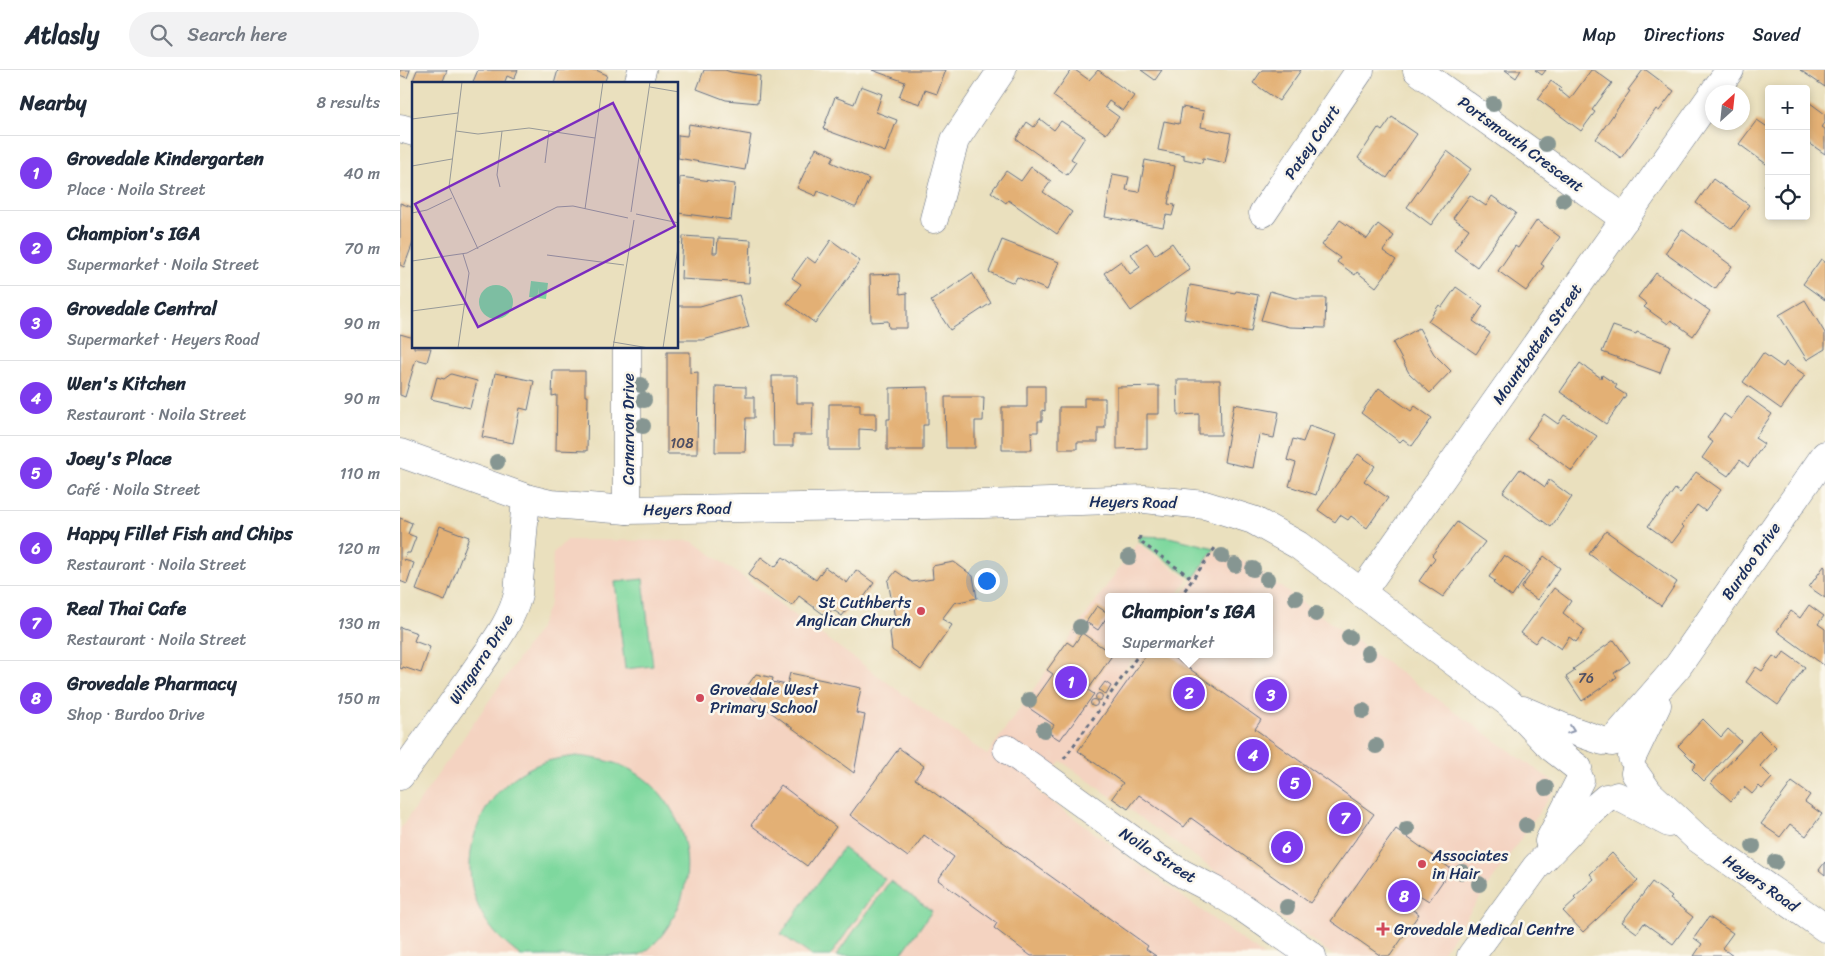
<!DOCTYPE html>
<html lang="en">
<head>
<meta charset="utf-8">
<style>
	:root { --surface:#fff; --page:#f2f2f3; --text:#1f2937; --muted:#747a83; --line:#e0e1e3; --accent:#7c3aed }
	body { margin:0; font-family:Sriracha,sans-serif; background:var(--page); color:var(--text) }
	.controls { position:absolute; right:15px; top:15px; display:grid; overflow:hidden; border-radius:5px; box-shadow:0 2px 8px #0003 }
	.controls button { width:45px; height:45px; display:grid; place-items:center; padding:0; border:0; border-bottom:1px solid var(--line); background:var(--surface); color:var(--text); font:25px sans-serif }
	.compass { position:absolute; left:1305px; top:15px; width:45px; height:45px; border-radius:50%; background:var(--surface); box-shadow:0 2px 8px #0003; rotate:27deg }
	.you { position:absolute; left:586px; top:510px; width:18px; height:18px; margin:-12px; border:4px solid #fff; border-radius:50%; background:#1a73e8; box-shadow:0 0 0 8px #1a73e833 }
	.badge { display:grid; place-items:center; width:32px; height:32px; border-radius:50%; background:var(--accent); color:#fff; font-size:16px; font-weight:700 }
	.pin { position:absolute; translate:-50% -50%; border:2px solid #fff; box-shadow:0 1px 5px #0006 }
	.popup { position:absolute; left:705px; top:523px; width:168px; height:65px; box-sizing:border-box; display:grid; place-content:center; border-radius:5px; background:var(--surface); filter:drop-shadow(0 1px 4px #0005); font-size:16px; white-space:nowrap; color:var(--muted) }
	.popup b { font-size:19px; color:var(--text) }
	.popup::after { content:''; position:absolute; left:50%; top:100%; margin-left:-10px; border:10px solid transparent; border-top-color:var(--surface) }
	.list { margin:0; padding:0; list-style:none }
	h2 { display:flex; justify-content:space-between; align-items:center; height:65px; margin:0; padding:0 20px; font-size:21px }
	h2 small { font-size:16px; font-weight:400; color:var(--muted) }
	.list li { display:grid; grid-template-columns:32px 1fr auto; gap:15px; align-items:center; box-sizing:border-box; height:75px; padding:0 20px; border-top:1px solid var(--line) }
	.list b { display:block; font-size:19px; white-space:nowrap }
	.list p { margin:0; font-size:16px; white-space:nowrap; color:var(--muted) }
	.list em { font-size:16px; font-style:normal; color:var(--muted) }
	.icon { flex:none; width:28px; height:28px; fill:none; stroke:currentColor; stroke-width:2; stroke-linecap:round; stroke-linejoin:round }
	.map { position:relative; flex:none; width:1425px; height:886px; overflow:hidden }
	header { display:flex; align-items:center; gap:30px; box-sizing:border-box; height:70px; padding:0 25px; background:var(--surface); border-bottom:1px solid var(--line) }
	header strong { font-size:24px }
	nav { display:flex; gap:28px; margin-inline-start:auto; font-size:18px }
	.search { width:350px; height:45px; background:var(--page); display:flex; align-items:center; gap:12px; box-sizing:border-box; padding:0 18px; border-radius:28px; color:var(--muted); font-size:19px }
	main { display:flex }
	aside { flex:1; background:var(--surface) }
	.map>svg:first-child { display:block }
	.built { fill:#f4d3c1 }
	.green { fill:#7ed89e; stroke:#4c847e }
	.building { fill:#e3b074 }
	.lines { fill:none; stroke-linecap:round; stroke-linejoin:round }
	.minor-casing { stroke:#636d80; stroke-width:29 }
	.path { stroke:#636d80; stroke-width:3; stroke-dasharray:4 4; stroke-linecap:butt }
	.minor { stroke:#fff; stroke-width:28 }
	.tree { fill:#869692 }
	.oneway { stroke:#8d97ae }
	.poi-dot { fill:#d1495b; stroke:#fbf7ec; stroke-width:2 }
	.labels { text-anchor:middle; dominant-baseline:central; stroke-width:5; stroke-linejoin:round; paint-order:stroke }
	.number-label { font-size:14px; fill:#4d4f64 }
	.street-label { font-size:16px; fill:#1b2f5e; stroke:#fbf7ec }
	.poi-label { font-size:16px; fill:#1b2f5e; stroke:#fbf7ec; text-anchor:start }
	.inset-road { fill:none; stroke:#979998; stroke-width:1 }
	.view { fill:#7b2cbf; fill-opacity:0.15; stroke:#7b2cbf; stroke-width:2.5 }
	.inset-edge { fill:none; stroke:#1b2f5e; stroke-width:2.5 }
</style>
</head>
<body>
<header>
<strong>Atlasly</strong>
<div class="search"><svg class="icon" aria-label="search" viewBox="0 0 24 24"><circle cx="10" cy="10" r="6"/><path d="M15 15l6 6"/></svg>Search here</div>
<nav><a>Map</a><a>Directions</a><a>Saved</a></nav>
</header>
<main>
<aside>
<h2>Nearby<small>8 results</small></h2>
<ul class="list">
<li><span class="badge">1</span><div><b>Grovedale Kindergarten</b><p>Place · Noila Street</p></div><em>40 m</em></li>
<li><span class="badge">2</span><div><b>Champion's IGA</b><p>Supermarket · Noila Street</p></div><em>70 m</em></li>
<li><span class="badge">3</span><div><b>Grovedale Central</b><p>Supermarket · Heyers Road</p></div><em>90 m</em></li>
<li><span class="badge">4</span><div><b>Wen's Kitchen</b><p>Restaurant · Noila Street</p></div><em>90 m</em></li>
<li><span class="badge">5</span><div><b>Joey's Place</b><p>Café · Noila Street</p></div><em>110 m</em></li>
<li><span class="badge">6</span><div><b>Happy Fillet Fish and Chips</b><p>Restaurant · Noila Street</p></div><em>120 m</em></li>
<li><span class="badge">7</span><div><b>Real Thai Cafe</b><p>Restaurant · Noila Street</p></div><em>130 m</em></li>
<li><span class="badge">8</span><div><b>Grovedale Pharmacy</b><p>Shop · Burdoo Drive</p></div><em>150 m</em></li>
</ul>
</aside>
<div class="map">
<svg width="1425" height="886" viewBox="0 0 1425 886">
	<rect width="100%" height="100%" fill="#fbf7ec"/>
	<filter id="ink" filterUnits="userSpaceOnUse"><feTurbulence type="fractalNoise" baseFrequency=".02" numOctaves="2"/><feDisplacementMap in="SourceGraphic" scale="10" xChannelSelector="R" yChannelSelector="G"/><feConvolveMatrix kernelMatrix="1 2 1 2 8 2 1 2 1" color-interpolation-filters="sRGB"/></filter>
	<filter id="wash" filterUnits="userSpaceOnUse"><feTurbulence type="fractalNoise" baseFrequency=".0096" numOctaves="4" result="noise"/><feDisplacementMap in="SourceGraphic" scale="20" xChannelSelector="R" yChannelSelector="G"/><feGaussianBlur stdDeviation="1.12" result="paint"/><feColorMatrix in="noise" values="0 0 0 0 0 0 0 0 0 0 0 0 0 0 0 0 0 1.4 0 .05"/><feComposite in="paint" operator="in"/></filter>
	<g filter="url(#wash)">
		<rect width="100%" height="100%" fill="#eae0be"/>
		<!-- built -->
		<path class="built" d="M167 470 293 471 587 685 737 473 788 509 776 527H709V584H736L685 657 739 584H869V527H780L813 481 846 492 1158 715 1040 886H934L661 691 637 721 864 886H0V759L139 559 150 533 153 483Z"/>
		<!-- green -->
		<g class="green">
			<path d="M740 466 769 467 815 478 793 509 739 471Z"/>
			<path d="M243 509 253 596 225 599 215 512Z"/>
			<path d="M176 686C196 688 214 691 231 700 282 727 302 796 274 846 267 860 254 878 239 885 232 886 220 886 213 886 182 886 151 886 121 886 105 874 92 862 82 844 52 789 81 716 139 694 151 689 164 688 176 686Z"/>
			<path d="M443 778 485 809 430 886H412L381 864Z"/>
			<path d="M490 811 532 841 500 886H436Z"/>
		</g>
		<g id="blocks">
			<!-- building -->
			<g class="building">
				<path d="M0 0H10L7 8 0 5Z"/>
				<path d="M17 0H47L42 14H23L13 10Z"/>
				<path d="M78 0H118L114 9 107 6 104 14H72Z"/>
				<path d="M158 0H196L207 5 204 14H154Z"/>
				<path d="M304 0H325L331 2 360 6 358 33 326 30 297 19Z"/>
				<path d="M472 0H546L537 24 525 20 520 34 499 27 505 12Z"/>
				<path d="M671 0H675L689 10 698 0 734 26 723 41 709 31 705 37 719 47 706 64 653 26Z"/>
				<path d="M741 0H762L755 10Z"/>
				<path d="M862 0H901L879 31 853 13Z"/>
				<path d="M1105 0H1121L1116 8Z"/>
				<path d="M1135 0H1146L1142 5Z"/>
				<path d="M1191 0H1194L1212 13 1192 40 1195 42 1181 61 1138 29 1151 11 1161 18 1159 20 1170 29Z"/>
				<path d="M1243 0H1246L1274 21 1259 41 1256 39 1221 88 1196 69 1230 21 1228 20Z"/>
				<path d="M1400 0H1425V17Z"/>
				<path d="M461 16 482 24 476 42 497 50 485 82 423 59 435 27 454 34Z"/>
				<path d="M1406 30 1425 44V53L1422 57 1425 59V84L1406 71Z"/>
				<path d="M782 37 804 41 801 57 831 63 825 93 803 88 802 93 784 89V85L758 80 764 51 779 54Z"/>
				<path d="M992 47 1017 64 987 108 958 88 978 58 982 61Z"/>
				<path d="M640 49 654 60 661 51 685 67 671 89 676 92 667 105 616 69 627 52 634 57Z"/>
				<path d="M1357 50 1369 58V96L1339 74Z"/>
				<path d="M289 54 351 65 345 100 278 88V65L287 66Z"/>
				<path d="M416 78 434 86 431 92 469 109 456 137H454L418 121 416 126 397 118Z"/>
				<path d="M1047 81 1071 99 1031 155 1007 137Z"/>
				<path d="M745 90 775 96 768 134 775 135 772 146 766 145 763 157 705 147 713 104 729 107 726 120 739 122Z"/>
				<path d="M631 97 651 111 643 122 672 142 657 164 608 130 606 133 591 122 606 101 621 111Z"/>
				<path d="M280 107 335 114 331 150 278 143Z"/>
				<path d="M1313 109 1349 135 1332 159 1296 133Z"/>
				<path d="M1369 109V120L1364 116Z"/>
				<path d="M1070 125 1086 136 1092 126 1116 143 1077 197 1054 180 1069 159 1053 148Z"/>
				<path d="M0 133 14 138V170L4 197 0 195Z"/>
				<path d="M940 150 967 169 978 154 994 166 983 181 996 190 976 217 957 202 955 205 937 192 940 188 922 175Z"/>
				<path d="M1137 150 1160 167 1141 194 1144 196 1126 221 1098 201 1115 176 1118 178Z"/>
				<path d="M1282 159 1332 196 1315 219 1265 183Z"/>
				<path d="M283 166 314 168 313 183H317L318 168 351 170 349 213 281 209Z"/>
				<path d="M431 170 460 191 415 253 387 233 401 214 392 208 407 187 415 193Z"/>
				<path d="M602 170 659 192 647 220 617 207 614 213 589 202Z"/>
				<path d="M747 173 755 185 772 173 790 199 731 241 704 203 721 191 730 204 740 197 731 184Z"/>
				<path d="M1421 189 1425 192V230L1403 214Z"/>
				<path d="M572 203 591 233 550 260 531 231Z"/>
				<path d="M1256 203 1310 241 1293 266 1271 250 1268 254 1244 237 1247 234 1238 227Z"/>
				<path d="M499 204 500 224 507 223V258H489L488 251 471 252 470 205Z"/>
				<path d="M790 215 835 223 836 221 858 225 851 262 784 249Z"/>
				<path d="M1056 217 1083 236 1073 251 1090 263 1076 284 1028 251 1039 235 1042 237Z"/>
				<path d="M870 221 895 228H926L925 258 889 257 861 250Z"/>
				<path d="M339 225 349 257 303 270H278V236H300Z"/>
				<path d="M1405 230 1425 263V279L1407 290 1379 245Z"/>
				<path d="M1213 256 1236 264 1237 262 1270 275 1260 303 1202 282Z"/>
				<path d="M1019 258 1034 284 1051 301 1030 323 1009 303 993 273Z"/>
				<path d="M0 264 14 268V278H31L27 292 16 289 5 327 0 325Z"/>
				<path d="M267 282H290V303L298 302 297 384H267Z"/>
				<path d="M1363 283 1383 297 1386 292 1405 305 1381 339 1343 312Z"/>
				<path d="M1180 293 1201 308 1202 305 1217 315 1215 318 1226 325 1206 354 1160 322Z"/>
				<path d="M153 301H185V326H188L187 381 156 380 157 325 152 326Z"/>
				<path d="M95 303 134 311 128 340 120 338 113 373 82 367Z"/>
				<path d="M51 304 77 311 70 338 31 329 37 307 44 309Z"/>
				<path d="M372 306H397V333H413L412 365H393V376H373Z"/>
				<path d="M777 310H820L821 365H799V344L778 345Z"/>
				<path d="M316 316 346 317V327H354V348H346L345 382H315Z"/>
				<path d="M627 316H645V341L642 340V351H638V362H631L632 380H602V337H627Z"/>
				<path d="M759 316V344H747V378L717 379V317Z"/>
				<path d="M528 317V355H523V380H487V349H490V318Z"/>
				<path d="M979 318 1011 341 1015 336 1032 348 1012 376 1003 369 1000 372 961 343Z"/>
				<path d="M1347 326 1372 344 1355 368 1364 374 1348 397 1340 390 1328 406 1302 388 1313 372 1307 368 1324 344 1331 349Z"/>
				<path d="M545 327H584L583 351H575V378H546Z"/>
				<path d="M684 328H705V358H698V372H677V379H659V337H684Z"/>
				<path d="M429 334H460V343H476V360L459 359V380H429Z"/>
				<path d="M834 334 879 342 874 368 859 365 853 398 824 392Z"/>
				<path d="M1144 344 1158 354 1164 345 1197 366 1172 401 1127 368Z"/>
				<path d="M909 356 936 365 916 425 889 416 896 393 887 390 893 369 903 372Z"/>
				<path d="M958 384 975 396 964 411 988 428 967 458 951 446 948 450 940 445 935 452 918 440Z"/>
				<path d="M1120 399 1145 417 1149 410 1172 427 1151 457 1103 422Z"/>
				<path d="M1296 402 1321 420 1305 441 1297 435 1282 455 1284 457 1272 473 1248 456 1275 419 1280 423Z"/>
				<path d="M0 448 12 453 8 464 16 467 10 483H7L4 490 14 493 7 514 0 511Z"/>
				<path d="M1057 452 1085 472 1043 527 1019 511 1035 488 1032 485Z"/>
				<path d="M40 456 69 467 45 531 16 520Z"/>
				<path d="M1206 461 1277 512 1261 536 1189 484Z"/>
				<path d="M1104 485 1129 502 1112 527 1093 513 1095 511 1089 507Z"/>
				<path d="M1144 486 1160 498 1137 530 1121 518Z"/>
				<path d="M361 487 375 497 383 487 416 510 425 497 447 513 456 500 474 513 457 537 452 533 442 546 432 539 427 547 399 526 392 536 348 505Z"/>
				<path d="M554 492 573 506 577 528 554 533 542 549 552 555 521 600 492 580 490 562 496 554 488 511 496 501 512 512 533 509 532 496Z"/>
				<path d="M1424 496 1425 497V528L1409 517Z"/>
				<path d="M1154 518 1171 531 1163 543 1185 560 1176 572 1169 567 1161 579 1141 565 1135 573 1121 563Z"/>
				<path d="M1409 535 1424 546 1418 554 1425 559V596L1377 561 1391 541 1400 548Z"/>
				<path d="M697 536 709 544 698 560 686 552Z"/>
				<path d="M0 557 17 563 14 571 30 577 21 603 3 597 2 599 0 598Z"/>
				<path d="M682 563 709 582V584H713L688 620 694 624 666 663H665L660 670 649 663 654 655 629 638 653 604 647 600 667 572 673 576Z"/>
				<path d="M1214 570 1230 592 1214 603 1217 607 1182 631 1166 607 1175 601 1173 599Z"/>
				<path d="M1384 582 1405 597 1378 635 1346 612 1356 597 1362 601 1373 586 1379 590Z"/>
				<path d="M747 584H769L861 650 855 659 974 744 910 833 791 748 784 757 739 725 728 739 712 728 723 713 678 681Z"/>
				<path d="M390 603 461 618 456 643 465 645 454 703 350 627 352 624 345 619 356 604 373 608 372 612 387 615Z"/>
				<path d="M705 612 711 616 706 625 699 620Z"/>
				<circle cx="699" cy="627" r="3.5"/>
				<circle cx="694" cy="633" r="3.5"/>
				<path d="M1303 649 1321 667 1328 659 1341 671 1304 711 1292 699 1296 694 1278 676Z"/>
				<path d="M1359 661 1376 678 1360 696 1372 708 1362 719 1359 716 1352 724 1344 717 1331 731 1311 713Z"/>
				<path d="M499 678 524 696 515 709 748 876 746 879 756 886H631L594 858 597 853 538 810 554 787 524 765 508 787 450 745Z"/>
				<path d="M1392 712 1410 725 1405 732 1422 744 1406 766 1390 754 1380 767 1361 754Z"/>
				<path d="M381 715 436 757 407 796 351 755Z"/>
				<path d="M996 759 1051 799 1029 831 1013 821 1004 834 1019 844 990 886H981L931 851Z"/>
				<path d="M1212 783 1238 811 1183 862 1163 841 1176 829 1174 827 1194 809 1190 804Z"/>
				<path d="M1425 792V805L1419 800Z"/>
				<path d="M1252 812 1272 827 1270 829 1293 847 1273 874 1244 853 1237 863 1222 852Z"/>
				<path d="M1309 847 1333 863 1322 878 1333 886H1294L1302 874 1294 868Z"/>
			</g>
		</g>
	</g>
	<g filter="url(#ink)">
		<use href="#blocks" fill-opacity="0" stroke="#636d80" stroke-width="1"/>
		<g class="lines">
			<defs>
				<g id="minor">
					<path d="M1017 0 1225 149"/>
					<path d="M238 14 242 0"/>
					<path d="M1314 22 1330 0"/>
					<path d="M0 58 14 62"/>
					<path d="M863 143 960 0"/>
					<path d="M534 149 555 70 602 0"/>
					<path d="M0 383 126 428 151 434 227 440 583 434 744 429 805 435 853 450 898 475 1110 634 1151 677 1178 698"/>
					<path d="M227 440V278"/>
					<path d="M961 523 1312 25"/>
					<path d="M1123 640 1165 658 1203 671"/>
					<path d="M1212 672 1278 596 1425 385"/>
					<path d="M607 679 756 787 783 804 816 821 842 837 912 886"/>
					<path d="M1232 687 1257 635"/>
					<path d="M1235 703 1249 723 1297 768 1425 858"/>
					<path d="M0 706C27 669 54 632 80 594 95 572 112 550 118 524L126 428"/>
					<path d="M1217 726 1269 753"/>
					<path d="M1149 771 1180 710"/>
					<path d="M1071 886 1136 797 1184 747 1206 728"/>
				</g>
			</defs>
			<!-- minor casing -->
			<use href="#minor" class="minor-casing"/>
			<!-- path -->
			<g class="path">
				<path d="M740 466 739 471 793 509"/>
				<path d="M780 527 815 478"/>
				<path d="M664 689 739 584"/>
			</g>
			<!-- minor -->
			<use href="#minor" class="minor"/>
		</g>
		<!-- trees -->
		<g class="tree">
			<circle cx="1093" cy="34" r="8"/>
			<circle cx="1146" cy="74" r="8"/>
			<circle cx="1163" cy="130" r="8"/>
			<circle cx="241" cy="315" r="8"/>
			<circle cx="244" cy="330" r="8"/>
			<circle cx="243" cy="356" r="8"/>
			<circle cx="97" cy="392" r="8"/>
			<circle cx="822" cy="486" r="8"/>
			<circle cx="729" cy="487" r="8"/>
			<circle cx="835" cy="495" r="8"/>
			<circle cx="853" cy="499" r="8"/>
			<circle cx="867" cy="509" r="8"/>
			<circle cx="896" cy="528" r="8"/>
			<circle cx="916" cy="544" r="8"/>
			<circle cx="680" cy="557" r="8"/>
			<circle cx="949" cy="567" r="8"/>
			<circle cx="968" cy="583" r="8"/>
			<circle cx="629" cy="630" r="8"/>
			<circle cx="963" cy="641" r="8"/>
			<circle cx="644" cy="660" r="8"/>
			<circle cx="976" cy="676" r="8"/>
			<circle cx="1146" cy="718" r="8"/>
			<circle cx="1126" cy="755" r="8"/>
			<circle cx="1007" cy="759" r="8"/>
			<circle cx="1353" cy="776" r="8"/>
			<circle cx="1375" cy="792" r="8"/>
			<circle cx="1062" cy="802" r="8"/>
			<circle cx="1079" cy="814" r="8"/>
			<circle cx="887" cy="837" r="8"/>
		</g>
		<!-- one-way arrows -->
		<defs><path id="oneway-chevron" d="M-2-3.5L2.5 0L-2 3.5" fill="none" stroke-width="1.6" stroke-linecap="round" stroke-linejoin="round" transform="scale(1.25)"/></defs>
		<use class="oneway" href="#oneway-chevron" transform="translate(1171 660) rotate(19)"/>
	</g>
	<!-- markers -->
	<g class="poi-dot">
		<circle cx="521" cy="541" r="5"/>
		<circle cx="300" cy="628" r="5"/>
		<circle cx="1022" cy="794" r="5"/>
		<path d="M980.5 851.5h5v5h5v5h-5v5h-5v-5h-5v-5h5z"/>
	</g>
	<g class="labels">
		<!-- number labels -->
		<g class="number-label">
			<text x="282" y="373">108</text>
			<text x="1186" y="608">76</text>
		</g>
		<!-- street labels -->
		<g class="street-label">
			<text transform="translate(912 72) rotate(-56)">Patey Court</text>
			<text transform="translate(1121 74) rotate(36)">Portsmouth Crescent</text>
			<text transform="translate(1137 274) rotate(-55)">Mountbatten Street</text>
			<text transform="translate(228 359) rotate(-90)">Carnarvon Drive</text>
			<text transform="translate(733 432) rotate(1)">Heyers Road</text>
			<text transform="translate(287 439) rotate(-1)">Heyers Road</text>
			<text transform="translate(1351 491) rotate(-55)">Burdoo Drive</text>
			<text transform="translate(81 589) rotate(-57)">Wingarra Drive</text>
			<text transform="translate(758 785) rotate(33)">Noila Street</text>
			<text transform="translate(1361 813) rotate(35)">Heyers Road</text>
		</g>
		<!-- poi labels -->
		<g class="poi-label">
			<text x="511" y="532" text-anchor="end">St Cuthberts<tspan x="511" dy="18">Anglican Church</tspan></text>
			<text x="310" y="619">Grovedale West<tspan x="310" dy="18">Primary School</tspan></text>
			<text x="1032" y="785">Associates<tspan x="1032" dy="18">in Hair</tspan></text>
			<text x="994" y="859">Grovedale Medical Centre</text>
		</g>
	</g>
	<!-- overview -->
	<g transform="translate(12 12)">
		<rect width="266" height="266" fill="#eae0be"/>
		<path d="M119 199 136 201 134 217 126 216 127 206 125 216 117 215ZM67 220a17 17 0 1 1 34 0a17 17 0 1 1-34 0Z" fill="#7ed89e"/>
		<path class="inset-road" d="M50 0 37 105 66 167M238 5 267 10M0 37 46 31M44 49 66 52 117 46 183 56M133 81 137 49M0 84 40 77M88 105 85 93 90 49M173 127 191 0M219 130 238 0M0 131 15 128 40 116M224 132 267 141M135 173 212 183M0 179 55 171 145 125 161 124 216 136M0 229 53 222M201 260 237 266M46 266 57 191 51 172M201 266 222 138M251 266 267 159"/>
		<path class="view" d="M201 21 263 144 66 245 3 122Z"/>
		<rect width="266" height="266" class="inset-edge"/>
	</g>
</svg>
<div class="controls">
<button>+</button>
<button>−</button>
<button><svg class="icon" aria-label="locate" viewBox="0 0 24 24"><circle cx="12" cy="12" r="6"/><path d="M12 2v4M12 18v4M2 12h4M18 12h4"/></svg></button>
</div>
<svg class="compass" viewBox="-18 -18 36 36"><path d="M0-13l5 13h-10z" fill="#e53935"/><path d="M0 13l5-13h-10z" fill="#747a83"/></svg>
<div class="you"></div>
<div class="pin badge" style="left:671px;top:612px">1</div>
<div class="pin badge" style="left:789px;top:623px">2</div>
<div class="popup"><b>Champion's IGA</b>Supermarket</div>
<div class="pin badge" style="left:871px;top:625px">3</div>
<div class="pin badge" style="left:853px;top:685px">4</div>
<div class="pin badge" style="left:895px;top:713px">5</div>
<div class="pin badge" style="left:887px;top:777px">6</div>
<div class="pin badge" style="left:945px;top:748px">7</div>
<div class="pin badge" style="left:1004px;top:826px">8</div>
</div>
</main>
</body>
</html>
